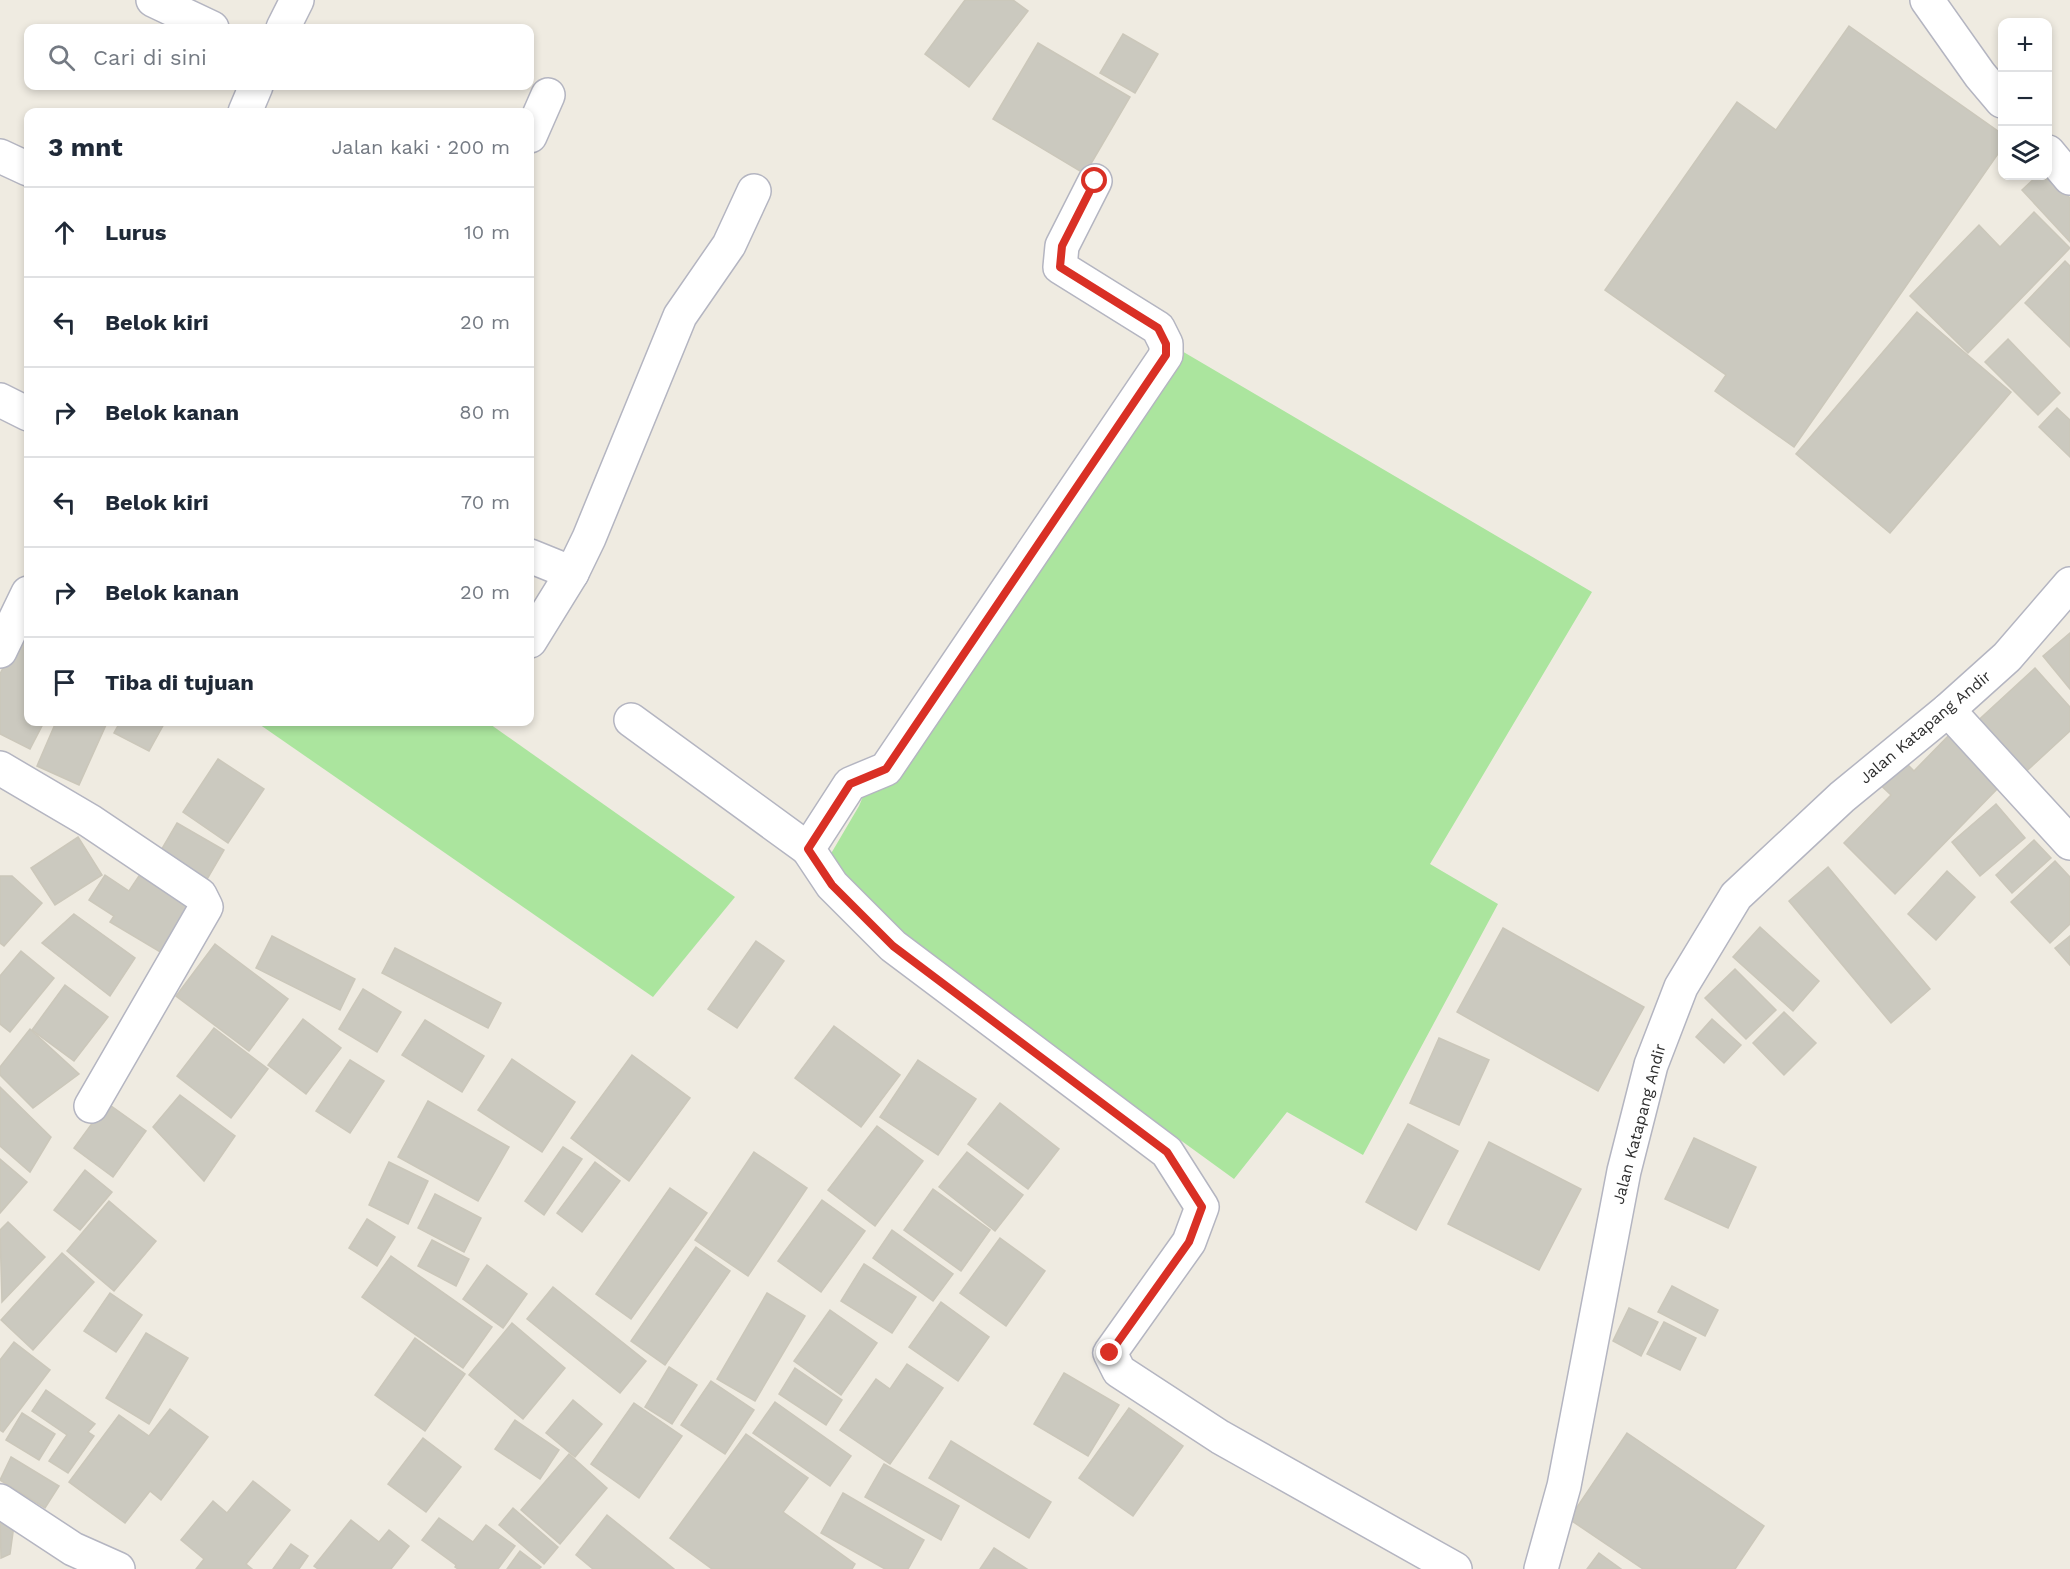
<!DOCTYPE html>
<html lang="id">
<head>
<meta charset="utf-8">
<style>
	:root { --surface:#fff; --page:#f2f2f3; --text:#1f2937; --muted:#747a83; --line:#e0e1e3 }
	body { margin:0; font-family:"Work Sans",sans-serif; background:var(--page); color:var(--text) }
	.controls { position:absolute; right:18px; top:18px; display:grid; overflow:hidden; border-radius:12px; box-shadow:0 3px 9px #0003 }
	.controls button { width:54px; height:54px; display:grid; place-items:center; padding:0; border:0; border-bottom:2px solid var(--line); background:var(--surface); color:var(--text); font:30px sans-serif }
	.stop { position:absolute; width:18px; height:18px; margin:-14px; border:4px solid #d93025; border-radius:50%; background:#fff }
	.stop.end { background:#d93025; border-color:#fff; box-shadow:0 2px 6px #0008 }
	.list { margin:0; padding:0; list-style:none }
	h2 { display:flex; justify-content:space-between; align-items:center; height:78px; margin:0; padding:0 24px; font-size:26px }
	h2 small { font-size:20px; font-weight:400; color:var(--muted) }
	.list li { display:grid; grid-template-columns:39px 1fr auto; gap:18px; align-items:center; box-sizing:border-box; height:90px; padding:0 24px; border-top:2px solid var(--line) }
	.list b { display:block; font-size:22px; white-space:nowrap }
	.list em { font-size:20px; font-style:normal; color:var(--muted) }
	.icon { flex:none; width:33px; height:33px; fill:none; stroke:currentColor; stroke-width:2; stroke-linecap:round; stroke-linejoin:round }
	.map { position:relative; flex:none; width:2070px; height:1569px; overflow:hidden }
	.search { position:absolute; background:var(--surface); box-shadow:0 3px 9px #0003; left:24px; top:24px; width:510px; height:66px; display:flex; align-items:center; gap:15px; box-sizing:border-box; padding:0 21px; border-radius:12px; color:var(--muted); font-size:22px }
	.panel { position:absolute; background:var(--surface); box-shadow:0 3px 9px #0003; left:24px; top:108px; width:510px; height:618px; border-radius:12px }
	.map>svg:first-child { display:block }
	.green { fill:#abe59e }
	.building { fill:#cbc9bf; stroke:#cbc7ba; stroke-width:1.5 }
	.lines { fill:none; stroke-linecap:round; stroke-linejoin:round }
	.street-casing { stroke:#b4b5c1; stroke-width:36 }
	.secondary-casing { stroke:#b4b5c1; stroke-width:36 }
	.street { stroke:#fff; stroke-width:33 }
	.secondary { stroke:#fff; stroke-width:33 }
	.route { stroke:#d93025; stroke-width:8 }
	.labels { text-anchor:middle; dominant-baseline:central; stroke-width:6; stroke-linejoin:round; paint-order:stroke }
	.street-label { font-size:16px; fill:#2e2e2e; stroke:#fff }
</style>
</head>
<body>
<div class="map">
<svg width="2070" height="1569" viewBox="0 0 2070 1569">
	<rect width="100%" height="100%" fill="#efebe1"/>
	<!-- green -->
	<g class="green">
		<path d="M1158 337 1592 592 1430 864 1498 904 1363 1155 1287 1112 1234 1179 899 936 829 857 859 806 881 753Z"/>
		<path d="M256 722H487L735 897 653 997Z"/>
	</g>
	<!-- building -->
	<g class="building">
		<path d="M965 0H1013L1028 11 969 87 925 54Z"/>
		<path d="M1849 26 2002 134V148L1794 447 1715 391 1726 375 1605 290 1737 102 1776 130Z"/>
		<path d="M1123 34 1158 54 1135 93 1100 73Z"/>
		<path d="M1038 43 1130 97 1085 174 993 119Z"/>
		<path d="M2048 174 2070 198V242L2022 190 2037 176Z"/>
		<path d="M2034 212 2070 248 1968 353 1910 296 1979 225 2000 247Z"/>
		<path d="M2065 261 2070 266V347L2025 303Z"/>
		<path d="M1917 312 2011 392 1890 533 1796 454Z"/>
		<path d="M2008 339 2060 393 2038 415 1985 362Z"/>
		<path d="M2057 408 2070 420V457L2039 427Z"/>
		<path d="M28 618V722H44L30 749 0 734V674Z"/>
		<path d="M2070 633V689L2043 656Z"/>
		<path d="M2035 668 2070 707V731L2019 778 1972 726Z"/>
		<path d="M56 722H97L106 725 79 785 37 766Z"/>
		<path d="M120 722H165L149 751 114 733Z"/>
		<path d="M1950 734 2001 785 1895 894 1844 843 1891 795 1874 779 1898 755 1914 771Z"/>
		<path d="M218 759 264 789 228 843 183 812Z"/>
		<path d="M1996 804 2025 838 1980 876 1952 842Z"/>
		<path d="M177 823 224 850 206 881 160 852Z"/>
		<path d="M78 837 102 875 55 905 31 868Z"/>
		<path d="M2034 840 2051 858 2012 893 1996 875Z"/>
		<path d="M2055 861 2070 877V924L2050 943 2011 902Z"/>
		<path d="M1828 867 1930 989 1891 1023 1789 901Z"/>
		<path d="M1947 871 1975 897 1936 940 1908 914Z"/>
		<path d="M105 875 129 891 139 876 142 877 195 910 167 956 110 922 114 916 89 900Z"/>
		<path d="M0 876H12L42 903 4 946 0 943Z"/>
		<path d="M74 914 135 958 110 996 42 943Z"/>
		<path d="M1760 927 1819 981 1793 1011 1733 957Z"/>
		<path d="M1503 928 1644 1007 1598 1091 1457 1012Z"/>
		<path d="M272 936 355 979 340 1010 256 968Z"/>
		<path d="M2070 936V965L2055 948Z"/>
		<path d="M756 941 784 961 737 1028 708 1009Z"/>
		<path d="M215 944 288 999 249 1051 176 996Z"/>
		<path d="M395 948 501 1003 488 1028 382 973Z"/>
		<path d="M21 951 54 978 10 1032 0 1024V976Z"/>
		<path d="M1735 969 1776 1010 1746 1039 1705 998Z"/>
		<path d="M65 985 108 1017 74 1061 32 1030Z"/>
		<path d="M363 989 401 1012 377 1052 339 1029Z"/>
		<path d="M1784 1012 1816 1043 1784 1075 1753 1043Z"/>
		<path d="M303 1019 341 1048 306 1094 268 1065Z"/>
		<path d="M1712 1019 1741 1045 1724 1063 1696 1037Z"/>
		<path d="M425 1020 484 1056 462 1092 402 1055Z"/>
		<path d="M834 1026 900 1075 861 1127 795 1078Z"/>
		<path d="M214 1028 268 1069 231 1118 177 1076Z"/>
		<path d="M30 1029 79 1074 33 1108 0 1075V1067Z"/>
		<path d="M1439 1038 1489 1060 1459 1125 1410 1103Z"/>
		<path d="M632 1055 690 1098 629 1181 571 1138Z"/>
		<path d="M512 1059 575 1102 542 1152 478 1110Z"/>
		<path d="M350 1060 384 1081 350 1133 316 1111Z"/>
		<path d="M918 1060 976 1099 938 1155 880 1117Z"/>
		<path d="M0 1087 51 1137 30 1172 0 1146Z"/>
		<path d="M180 1095 235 1136 204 1181 153 1127Z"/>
		<path d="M428 1101 509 1147 478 1201 398 1157Z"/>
		<path d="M107 1103 146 1131 113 1177 74 1148Z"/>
		<path d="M1000 1103 1059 1149 1028 1189 968 1144Z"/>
		<path d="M1408 1124 1458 1151 1416 1230 1366 1202Z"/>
		<path d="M877 1126 923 1161 875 1226 828 1190Z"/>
		<path d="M1694 1138 1756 1167 1728 1228 1665 1199Z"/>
		<path d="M1489 1142 1581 1189 1539 1270 1448 1224Z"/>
		<path d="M563 1147 582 1159 544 1215 525 1201Z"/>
		<path d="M754 1152 807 1188 748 1276 695 1240Z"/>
		<path d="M967 1152 1023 1195 995 1231 939 1187Z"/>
		<path d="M0 1159 27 1182 0 1213Z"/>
		<path d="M389 1162 428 1181 408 1224 369 1205Z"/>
		<path d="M595 1162 620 1181 582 1232 557 1213Z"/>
		<path d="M85 1170 112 1192 80 1230 54 1210Z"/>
		<path d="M670 1188 707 1213 631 1319 596 1294Z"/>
		<path d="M933 1189 990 1230 961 1271 904 1230Z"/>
		<path d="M435 1194 481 1218 464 1252 418 1228Z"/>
		<path d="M822 1200 865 1231 821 1292 778 1261Z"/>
		<path d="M109 1201 156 1241 114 1291 67 1251Z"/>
		<path d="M367 1219 395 1237 377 1266 349 1248Z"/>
		<path d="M8 1222 45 1257 2 1302 0 1230Z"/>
		<path d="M892 1230 953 1274 933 1301 873 1258Z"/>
		<path d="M1000 1238 1045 1271 1006 1326 960 1293Z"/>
		<path d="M432 1240 469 1259 456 1286 418 1266Z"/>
		<path d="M696 1247 730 1271 665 1365 631 1341Z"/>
		<path d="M62 1253 94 1282 33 1350 1 1320Z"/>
		<path d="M391 1256 492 1327 463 1368 362 1297Z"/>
		<path d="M864 1264 916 1297 892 1333 841 1301Z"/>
		<path d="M487 1265 527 1294 503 1328 463 1299Z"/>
		<path d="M1672 1286 1718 1310 1705 1336 1658 1312Z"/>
		<path d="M553 1287 646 1361 620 1393 527 1319Z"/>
		<path d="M110 1293 142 1315 116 1352 84 1331Z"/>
		<path d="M767 1293 805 1316 755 1401 717 1379Z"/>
		<path d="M941 1302 989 1337 958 1381 909 1347Z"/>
		<path d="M1629 1308 1658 1322 1641 1356 1613 1341Z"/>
		<path d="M830 1310 877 1343 841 1395 794 1361Z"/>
		<path d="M1664 1322 1696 1338 1680 1370 1647 1354Z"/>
		<path d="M512 1323 565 1368 523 1419 469 1375Z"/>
		<path d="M146 1333 188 1358 149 1424 106 1398Z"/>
		<path d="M415 1338 465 1374 425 1431 375 1395Z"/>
		<path d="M14 1342 50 1370 3 1432 0 1430V1360Z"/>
		<path d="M907 1364 943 1388 890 1464 840 1430 876 1379 890 1389Z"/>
		<path d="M669 1367 697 1385 672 1424 645 1407Z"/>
		<path d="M795 1368 842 1400 826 1425 779 1394Z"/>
		<path d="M1064 1373 1119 1405 1088 1456 1034 1424Z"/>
		<path d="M711 1381 754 1410 725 1454 681 1425Z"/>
		<path d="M46 1390 95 1424 88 1432 94 1436 68 1473 49 1461 67 1435 32 1411Z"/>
		<path d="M573 1400 602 1424 575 1457 546 1433Z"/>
		<path d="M775 1402 851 1456 830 1486 753 1433Z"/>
		<path d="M634 1403 682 1436 639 1498 591 1464Z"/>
		<path d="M1129 1408 1183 1446 1133 1516 1079 1478Z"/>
		<path d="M170 1409 208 1437 161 1500 150 1491 125 1523 69 1482 119 1415 149 1436Z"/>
		<path d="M22 1413 55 1434 39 1460 6 1440Z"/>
		<path d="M515 1420 559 1450 540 1479 495 1449Z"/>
		<path d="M1627 1433 1764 1526 1735 1569H1643L1569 1519Z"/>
		<path d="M746 1434 808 1478 783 1512 855 1564 852 1569H712L670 1538Z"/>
		<path d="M423 1438 461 1467 426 1512 388 1484Z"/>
		<path d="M951 1441 1051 1502 1029 1538 929 1478Z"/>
		<path d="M569 1454 607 1488 560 1544 521 1510Z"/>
		<path d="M11 1457 59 1486 45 1508 0 1480Z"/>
		<path d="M884 1464 959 1506 941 1540 865 1497Z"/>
		<path d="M253 1481 290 1510 246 1564 252 1569H196L204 1559 181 1540 213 1501 227 1513Z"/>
		<path d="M843 1493 924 1540 908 1569H885L821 1533Z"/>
		<path d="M513 1508 558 1547 544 1564 499 1525Z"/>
		<path d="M607 1515 674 1569H593L576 1555Z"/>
		<path d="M0 1516 14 1525 10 1554 1 1558Z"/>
		<path d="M439 1518 473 1542 486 1525 515 1546 498 1569H458L455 1567 456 1565 422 1540Z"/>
		<path d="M351 1520 379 1542 389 1530 409 1546 391 1569H318L314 1566Z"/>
		<path d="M291 1544 308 1556 299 1569H273Z"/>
		<path d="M994 1548 1027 1569H980Z"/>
		<path d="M520 1551 541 1567 539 1569H507Z"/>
		<path d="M1599 1553 1621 1569H1587Z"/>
	</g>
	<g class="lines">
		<defs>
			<g id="street">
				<path d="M153 0 212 28"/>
				<path d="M283 28 297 0"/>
				<path d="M245 112 256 86"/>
				<path d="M530 136 548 95"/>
				<path d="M0 156 28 169"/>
				<path d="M1095 181 1062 246 1060 267 1158 328 1166 344V355L886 769 850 784 808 849 832 885 893 946 1167 1152 1202 1207 1189 1242 1110 1353 1119 1371 1220 1437 1455 1569"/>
				<path d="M0 400 28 414"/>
				<path d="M530 556 572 573 589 538 680 316 729 245 754 191"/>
				<path d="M530 641 572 573"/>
				<path d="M0 651 28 593"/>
				<path d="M1948 710 2070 843"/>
				<path d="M631 720 808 849"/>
				<path d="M0 768 90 821 200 895 206 907 91 1106"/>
				<path d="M0 1501 73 1549 118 1569"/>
			</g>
			<g id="secondary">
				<path d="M1927 0 1980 75 2002 101"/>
				<path d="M2048 152 2070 178"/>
				<path d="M1541 1569 1564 1486 1624 1171 1651 1065 1681 987 1736 896 1842 797 1948 710 2007 657 2070 584"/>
			</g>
		</defs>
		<!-- street casing -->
		<use href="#street" class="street-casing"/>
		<!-- secondary casing -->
		<use href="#secondary" class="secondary-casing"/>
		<!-- street -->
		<use href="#street" class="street"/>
		<!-- secondary -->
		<use href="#secondary" class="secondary"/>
	</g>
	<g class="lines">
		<!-- route -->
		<path class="route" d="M1095 181 1062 246 1060 267 1158 328 1166 344V355L886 769 850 784 808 849 832 885 893 946 1167 1152 1202 1207 1189 1242 1110 1353"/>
	</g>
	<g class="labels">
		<!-- street labels -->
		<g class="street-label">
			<text transform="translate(1925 727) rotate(-40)">Jalan Katapang Andir</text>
			<text transform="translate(1639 1124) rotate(-75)">Jalan Katapang Andir</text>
		</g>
	</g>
</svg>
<div class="controls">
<button>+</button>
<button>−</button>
<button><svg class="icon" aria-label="layers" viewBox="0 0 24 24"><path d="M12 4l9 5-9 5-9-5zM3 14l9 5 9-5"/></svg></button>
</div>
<div class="stop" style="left:1095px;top:181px"></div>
<div class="stop end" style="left:1110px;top:1353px"></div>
<div class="search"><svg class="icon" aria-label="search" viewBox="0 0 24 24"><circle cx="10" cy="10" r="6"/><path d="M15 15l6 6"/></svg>Cari di sini</div>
<section class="panel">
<h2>3 mnt<small>Jalan kaki · 200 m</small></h2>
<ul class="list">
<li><svg class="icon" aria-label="ahead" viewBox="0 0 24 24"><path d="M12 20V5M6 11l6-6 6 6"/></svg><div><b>Lurus</b></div><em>10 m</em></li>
<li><svg class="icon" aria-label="left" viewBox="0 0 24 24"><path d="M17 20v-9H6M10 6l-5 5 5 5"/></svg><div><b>Belok kiri</b></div><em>20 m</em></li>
<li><svg class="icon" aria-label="right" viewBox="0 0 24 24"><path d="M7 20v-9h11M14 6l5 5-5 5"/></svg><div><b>Belok kanan</b></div><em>80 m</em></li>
<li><svg class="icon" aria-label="left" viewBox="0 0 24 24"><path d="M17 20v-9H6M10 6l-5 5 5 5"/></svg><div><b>Belok kiri</b></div><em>70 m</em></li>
<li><svg class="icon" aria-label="right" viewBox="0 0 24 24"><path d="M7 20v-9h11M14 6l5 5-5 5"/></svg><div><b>Belok kanan</b></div><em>20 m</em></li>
<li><svg class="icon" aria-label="arrive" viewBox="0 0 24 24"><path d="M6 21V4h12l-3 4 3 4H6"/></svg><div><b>Tiba di tujuan</b></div></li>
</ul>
</section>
</div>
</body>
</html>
